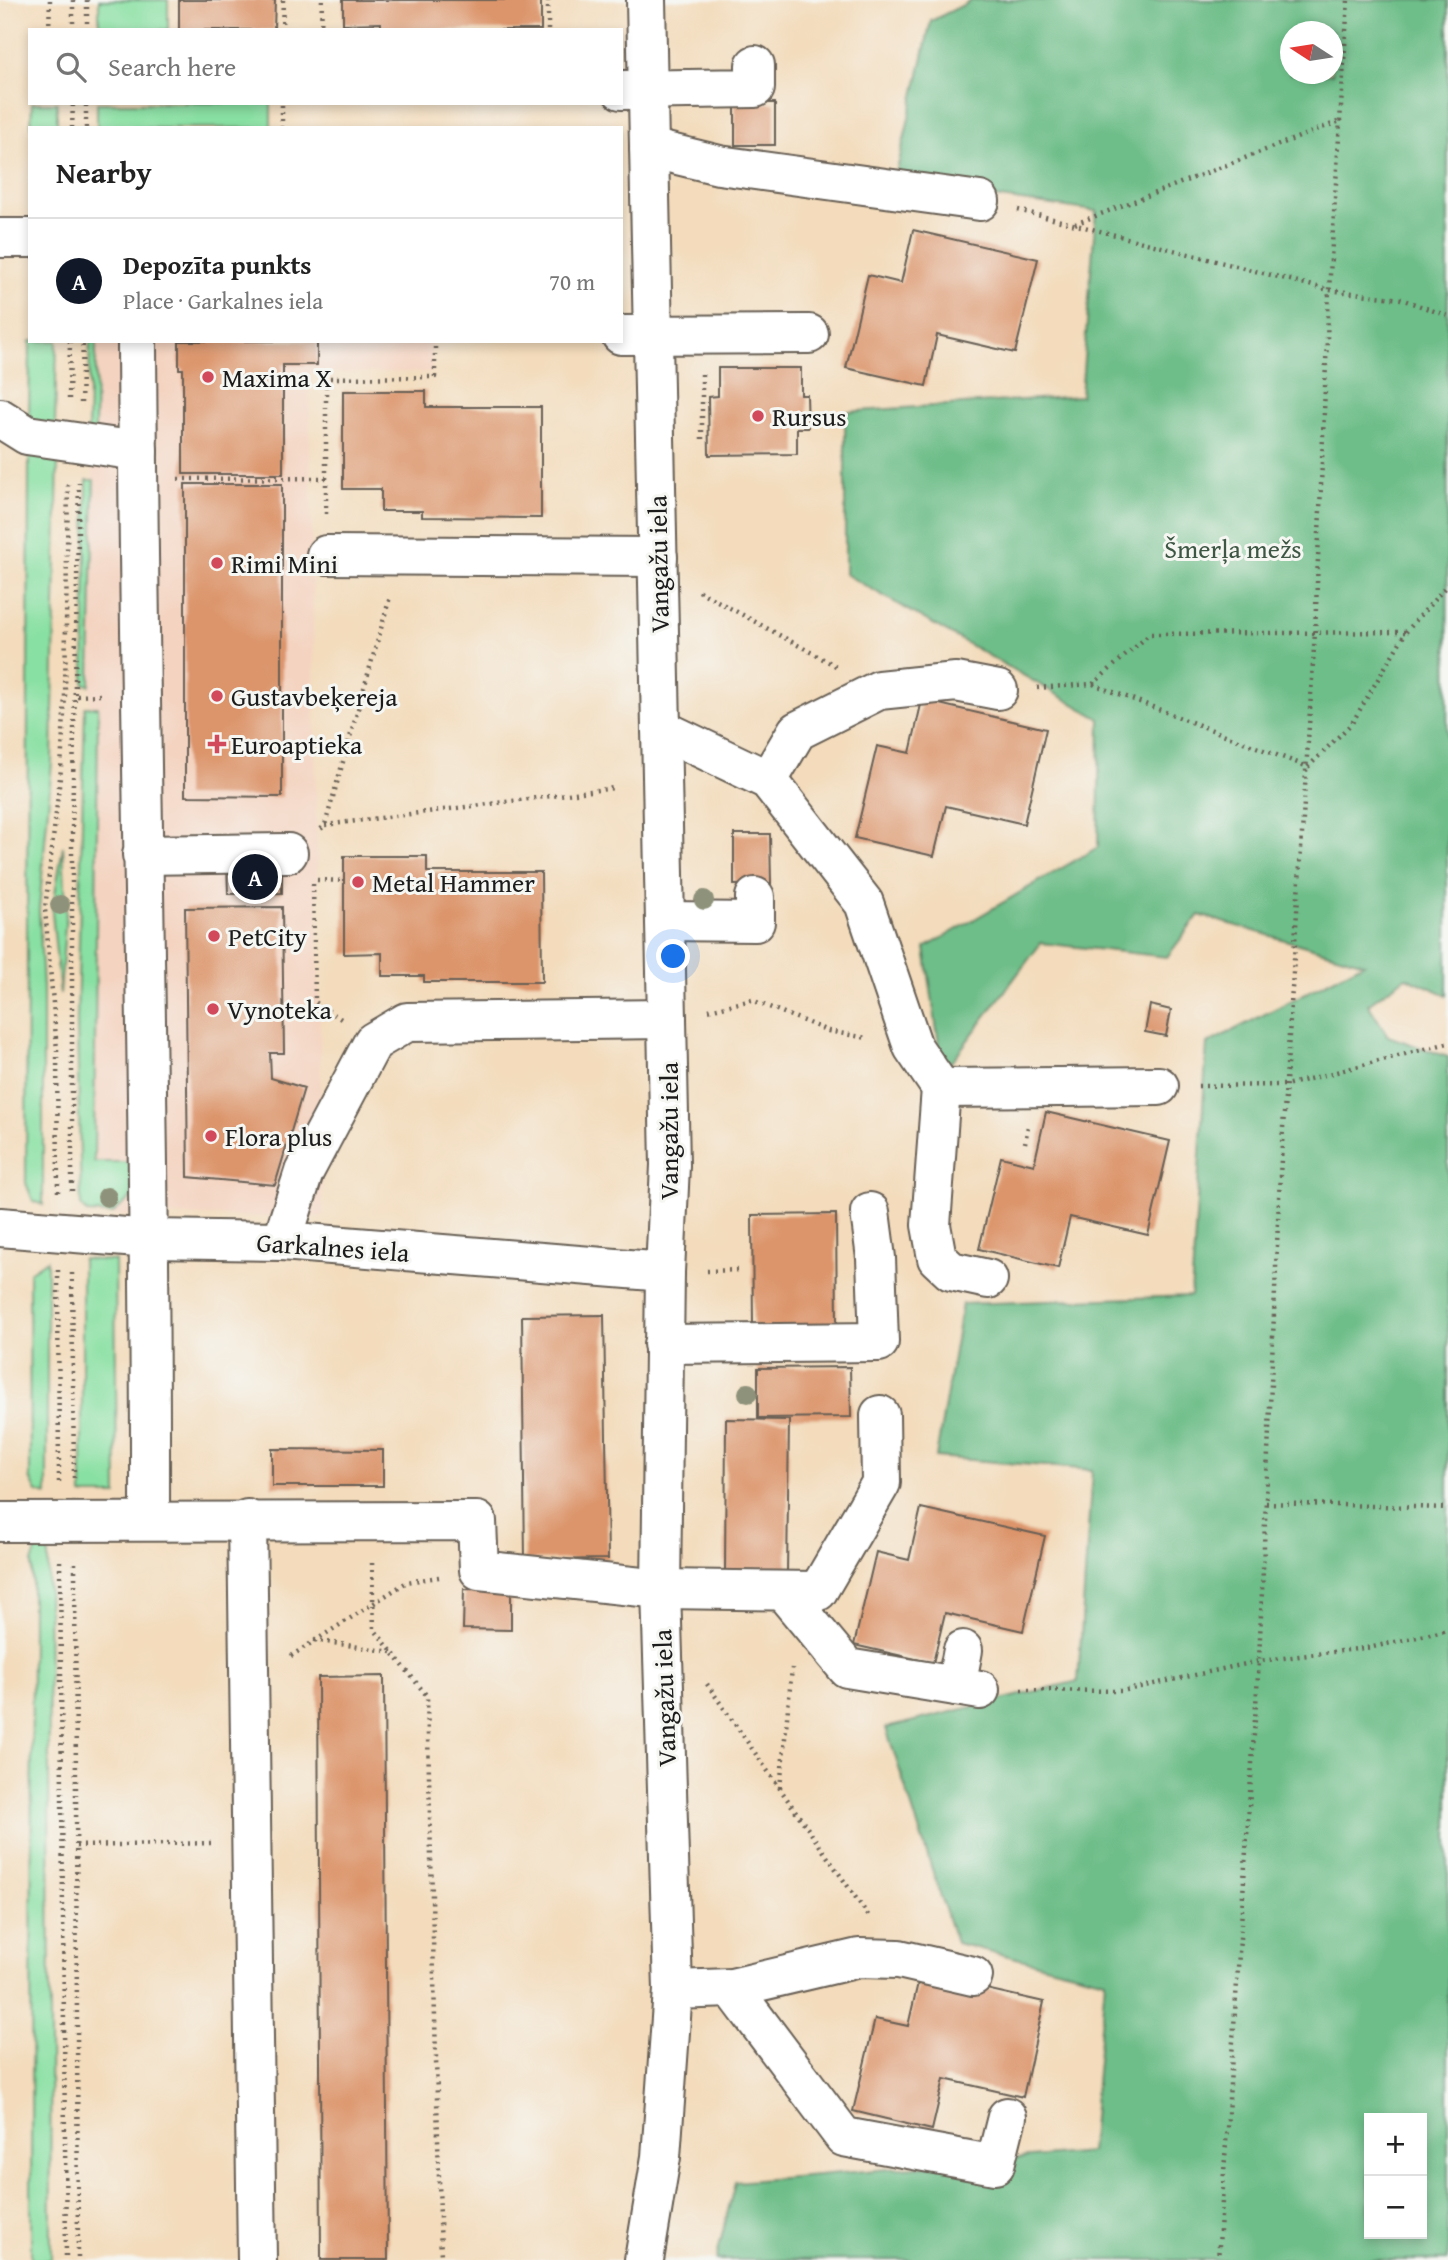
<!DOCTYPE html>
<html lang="en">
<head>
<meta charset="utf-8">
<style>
	:root { --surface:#fff; --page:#f6f6f6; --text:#222; --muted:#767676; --line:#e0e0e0; --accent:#111827 }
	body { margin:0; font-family:"Gentium Book Plus",serif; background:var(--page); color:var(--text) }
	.controls { position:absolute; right:21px; bottom:21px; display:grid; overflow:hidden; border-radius:0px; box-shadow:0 4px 10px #0003 }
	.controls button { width:63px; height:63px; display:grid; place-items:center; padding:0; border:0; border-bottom:2px solid var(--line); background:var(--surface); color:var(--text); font:35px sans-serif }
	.compass { position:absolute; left:1280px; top:21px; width:63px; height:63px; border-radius:50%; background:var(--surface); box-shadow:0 4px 10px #0003; rotate:282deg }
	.you { position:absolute; left:674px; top:957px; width:24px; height:24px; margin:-18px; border:5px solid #fff; border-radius:50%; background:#1a73e8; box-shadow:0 0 0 10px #1a73e833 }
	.badge { display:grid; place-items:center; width:46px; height:46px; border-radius:50%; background:var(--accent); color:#fff; font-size:23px; font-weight:700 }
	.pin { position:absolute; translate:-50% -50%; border:4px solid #fff; box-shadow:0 2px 7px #0006 }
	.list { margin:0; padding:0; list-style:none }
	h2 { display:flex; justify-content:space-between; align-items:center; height:91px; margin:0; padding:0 28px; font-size:30px }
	h2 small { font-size:23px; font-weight:400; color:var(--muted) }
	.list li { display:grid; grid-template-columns:46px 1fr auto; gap:21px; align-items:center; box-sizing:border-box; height:126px; padding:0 28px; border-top:2px solid var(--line) }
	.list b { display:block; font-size:26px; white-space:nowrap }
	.list p { margin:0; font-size:23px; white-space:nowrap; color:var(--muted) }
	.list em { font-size:23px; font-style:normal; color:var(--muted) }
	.icon { flex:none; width:38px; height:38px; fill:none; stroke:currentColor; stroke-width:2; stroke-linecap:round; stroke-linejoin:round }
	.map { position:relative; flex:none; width:1448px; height:2260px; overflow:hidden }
	.search { position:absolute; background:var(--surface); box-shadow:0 4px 10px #0003; left:28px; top:28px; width:595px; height:77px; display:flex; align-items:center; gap:18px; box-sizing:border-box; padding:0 24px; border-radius:0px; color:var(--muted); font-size:26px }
	.panel { position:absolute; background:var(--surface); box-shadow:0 4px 10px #0003; left:28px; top:126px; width:595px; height:217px; border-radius:0px }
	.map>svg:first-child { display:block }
	.built { fill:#f4d3c0 }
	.green { fill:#89e0a3; stroke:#527e60; stroke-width:2 }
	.forest { fill:#6ebe89; stroke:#456d52; stroke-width:2; fill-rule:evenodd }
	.building { fill:#dc946a }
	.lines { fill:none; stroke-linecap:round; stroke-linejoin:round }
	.minor-casing { stroke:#675f54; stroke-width:42 }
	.path { stroke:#675f54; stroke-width:4.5; stroke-dasharray:2 5; stroke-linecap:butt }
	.minor { stroke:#fff; stroke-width:38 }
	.tree { fill:#8f927a }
	.poi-dot { fill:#d1495b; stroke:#f6f6f2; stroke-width:2.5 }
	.labels { text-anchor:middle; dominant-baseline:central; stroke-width:6; stroke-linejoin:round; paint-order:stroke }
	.poi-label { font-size:26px; fill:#1c1c1c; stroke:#f6f6f2; text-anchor:start }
	.park-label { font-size:26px; fill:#3d5744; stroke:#f6f6f2 }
	.street-label { font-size:26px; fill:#1c1c1c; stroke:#f6f6f2 }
</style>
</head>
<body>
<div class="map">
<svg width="1448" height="2260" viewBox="0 0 1448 2260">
	<rect width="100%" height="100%" fill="#f6f6f2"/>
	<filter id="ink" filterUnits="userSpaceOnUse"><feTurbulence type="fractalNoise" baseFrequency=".0143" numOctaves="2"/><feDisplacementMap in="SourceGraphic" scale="14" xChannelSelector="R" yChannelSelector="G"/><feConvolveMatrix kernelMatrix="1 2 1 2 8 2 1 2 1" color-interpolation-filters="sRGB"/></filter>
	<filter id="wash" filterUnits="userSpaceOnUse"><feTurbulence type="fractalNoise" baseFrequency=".00686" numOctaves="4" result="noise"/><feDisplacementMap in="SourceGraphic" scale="28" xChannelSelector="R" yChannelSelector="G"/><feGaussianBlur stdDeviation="1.57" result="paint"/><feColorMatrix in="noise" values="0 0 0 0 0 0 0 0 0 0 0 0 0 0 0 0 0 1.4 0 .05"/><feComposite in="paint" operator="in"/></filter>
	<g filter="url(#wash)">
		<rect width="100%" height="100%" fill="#f3dbbb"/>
		<!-- built -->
		<path class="built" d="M94 341H431L432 372 309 373 323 1217 86 1215Z"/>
		<!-- green -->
		<g class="green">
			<rect x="99" y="0" width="69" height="30"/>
			<path d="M32 103H57V128H31Z"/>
			<rect x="97" y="103" width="174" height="25"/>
			<path d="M30 341H57L55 426 29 423Z"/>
			<path d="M90 341H96L95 434H88Z"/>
			<path d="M29 454 58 457 52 762 39 910 43 988V1205L33 1201 26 1183Z"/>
			<path d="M87 480H94L90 685 84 684Z"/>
			<path d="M85 707H98L94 1162H131L132 1197 112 1214 87 1213 81 1206 77 1021Z"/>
			<path d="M63 846 66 912 60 994 52 912Z"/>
			<path d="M82 1259 115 1261 117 1495H82Z"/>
			<path d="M47 1260V1495L37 1492 30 1478 29 1272Z"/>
			<path d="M48 1538 51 2260H31L32 1563 39 1543Z"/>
		</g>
		<!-- forest -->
		<path class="forest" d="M973 0H1448L1447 995 1406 977 1368 1004 1388 1036 1448 1057V2260H716L735 2182 1090 2152 1105 1980 956 1943 886 1728 1078 1681 1092 1470 936 1457 962 1304 1191 1296 1207 1044 1364 963 1199 915 1167 957 1041 943 943 1073 925 948 1098 847 1100 719 845 574V412L1081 396 1096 211 894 184 931 21ZM1290 32H1332V74H1290ZM1369 2118H1422V2234H1369Z"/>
		<g id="blocks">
			<!-- building -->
			<g class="building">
				<path d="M179 0H275L274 30H179Z"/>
				<path d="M343 0H541V30H381V23L343 24Z"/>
				<rect x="735" y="103" width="40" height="42"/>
				<path d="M913 230 1038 259 1015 353 937 335 926 386 846 368 868 275 901 283Z"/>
				<path d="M179 341H317V365H283V474H183V369H179Z"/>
				<path d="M718 368H801V395H807L808 428H797V454L709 455 708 397 718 396Z"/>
				<path d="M343 391H426V407H541V518L422 517V511H381V489H343Z"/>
				<path d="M185 484H282V797L185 796Z"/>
				<path d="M922 700 1046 729 1024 824 946 806 934 856 855 838 877 746 910 753Z"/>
				<path d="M734 834H770L771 884 734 885Z"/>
				<path d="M344 856H427V872H541L542 982H424V976H382V953L344 954Z"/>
				<path d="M282 861V893L228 894 227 862Z"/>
				<path d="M282 907 284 1053H270L271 1078 304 1088 275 1185 188 1177 185 908Z"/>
				<path d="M1150 1005 1171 1010 1166 1036 1145 1032Z"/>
				<path d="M1046 1112 1170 1141 1148 1235 1070 1217 1058 1268 979 1249 1001 1157 1034 1165Z"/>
				<path d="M836 1214 837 1327 753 1328 752 1215Z"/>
				<path d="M604 1315 608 1559 525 1560 522 1316Z"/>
				<path d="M850 1367 851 1417 758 1418V1368Z"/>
				<path d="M726 1419 789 1420 787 1575H725Z"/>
				<path d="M272 1449 383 1450V1486H272Z"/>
				<path d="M921 1508 1045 1536 1023 1631 945 1613 933 1663 854 1645 876 1552 909 1560Z"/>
				<path d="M464 1589 511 1590V1630L463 1629Z"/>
				<path d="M384 1676 388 2260H321L318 1677Z"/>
				<path d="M920 1974 1044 2002 1023 2097 944 2079 932 2130 853 2111 875 2019 908 2026Z"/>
			</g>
		</g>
	</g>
	<g filter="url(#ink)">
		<use href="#blocks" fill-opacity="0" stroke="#675f54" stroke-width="2"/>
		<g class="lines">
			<defs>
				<g id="minor">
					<path d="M621 90 755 88V65"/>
					<path d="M649 148 719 165 980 201"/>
					<path d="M0 238H30"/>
					<path d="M621 335 809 334"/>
					<path d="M137 341C139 734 151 1127 150 1520"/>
					<path d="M0 418 27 435 138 451"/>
					<path d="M326 555 658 557"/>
					<path d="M661 729 768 780 864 903 913 1047 941 1088 931 1225 937 1258 951 1271 988 1279"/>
					<path d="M768 780 797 731 879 690 956 682 998 690"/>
					<path d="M142 855 288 853"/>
					<path d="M665 921 755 922V897"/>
					<path d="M941 1088 1159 1086"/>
					<path d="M0 1227 151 1239 282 1241 665 1272"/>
					<path d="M282 1241 304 1172 373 1042 407 1022 667 1019"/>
					<path d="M663 1344 879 1342 876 1258 870 1212"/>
					<path d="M247 1519 257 2260"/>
					<path d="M0 1522 477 1521 479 1570 661 1589 818 1591 881 1483 880 1415"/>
					<path d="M783 1591 847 1668 980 1690"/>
					<path d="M956 1686 963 1650"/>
					<path d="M732 1988 844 2137 995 2165 1007 2117"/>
					<path d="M673 1990 732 1988 859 1958 899 1959 973 1976"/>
					<path d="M644 2260 661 2157 673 1990 661 1589 665 1272 670 1165 646 0"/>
				</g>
			</defs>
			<!-- minor casing -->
			<use href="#minor" class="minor-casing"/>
			<!-- path -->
			<g class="path">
				<path d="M49 30 50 0"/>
				<path d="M73 30V0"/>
				<path d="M87 30V0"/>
				<path d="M282 30 283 0"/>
				<path d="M321 30 322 0"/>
				<path d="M548 30V0"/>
				<path d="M72 128 73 103"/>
				<path d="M86 128V103"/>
				<path d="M282 128V103"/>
				<path d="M1018 210 1329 290 1401 299 1448 316"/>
				<path d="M1075 224 1340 121"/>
				<path d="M702 374V443"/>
				<path d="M69 399 70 341"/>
				<path d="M81 403 83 341"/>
				<path d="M178 479 326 478"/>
				<path d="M326 514V378L435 377V341"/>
				<path d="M699 591 836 666"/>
				<path d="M1093 684 1308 767"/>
				<path d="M1037 688 1093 684 1150 634 1406 632"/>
				<path d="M77 696 101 695"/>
				<path d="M1308 767 1352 723 1406 632 1448 584"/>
				<path d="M325 825 614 788"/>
				<path d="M321 829 325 825 390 597"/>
				<path d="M317 880 344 881"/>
				<path d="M313 884 315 1002 341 1019"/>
				<path d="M709 1010 752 1000 828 1031 867 1038"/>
				<path d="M1198 1086 1286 1085 1448 1043"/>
				<path d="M1025 1143 1028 1126"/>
				<path d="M72 1191V832L79 482"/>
				<path d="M58 1192 57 1050 45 909 61 769 65 695 68 481"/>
				<path d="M58 1270 59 1482"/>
				<path d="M707 1271 741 1270"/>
				<path d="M72 1273 74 1481"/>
				<path d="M1266 1503 1448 1508"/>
				<path d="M60 1561 66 2260"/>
				<path d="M75 1563 78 2260"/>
				<path d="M372 1563 374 1629 427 1696 441 2260"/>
				<path d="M314 1640 392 1652"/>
				<path d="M291 1656 407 1582 439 1577"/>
				<path d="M707 1684 870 1918"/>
				<path d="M1021 1690 1122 1691 1259 1661 1373 1647 1448 1630"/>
				<path d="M780 1788 792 1668"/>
				<path d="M76 1846 212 1843"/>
				<path d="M1218 2260 1259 1661 1280 1175 1315 632 1329 290 1348 0"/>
			</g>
			<!-- minor -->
			<use href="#minor" class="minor"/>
		</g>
		<!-- trees -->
		<g class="tree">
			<circle cx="704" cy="900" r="10"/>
			<circle cx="60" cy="905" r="10"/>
			<circle cx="107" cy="1197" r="10"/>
			<circle cx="748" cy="1393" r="10"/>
		</g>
	</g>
	<!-- markers -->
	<g class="poi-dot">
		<circle cx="208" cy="377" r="7"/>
		<circle cx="758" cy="416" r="7"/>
		<circle cx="217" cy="563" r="7"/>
		<circle cx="217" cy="696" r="7"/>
		<path d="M213.5 733.5h7v7h7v7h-7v7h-7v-7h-7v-7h7z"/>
		<circle cx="358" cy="882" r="7"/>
		<circle cx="214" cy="936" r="7"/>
		<circle cx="213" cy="1009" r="7"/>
		<circle cx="211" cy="1136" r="7"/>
	</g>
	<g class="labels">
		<!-- poi labels -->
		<g class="poi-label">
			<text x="222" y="377">Maxima X</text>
			<text x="772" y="416">Rursus</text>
			<text x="231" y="563">Rimi Mini</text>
			<text x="231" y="696">Gustavbeķereja</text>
			<text x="231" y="744">Euroaptieka</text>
			<text x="372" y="882">Metal Hammer</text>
			<text x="228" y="936">PetCity</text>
			<text x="227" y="1009">Vynoteka</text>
			<text x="225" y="1136">Flora plus</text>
		</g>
		<!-- park labels -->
		<g class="park-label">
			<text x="1233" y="548">Šmerļa mežs</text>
		</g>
		<!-- street labels -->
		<g class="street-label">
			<text transform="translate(658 564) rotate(-91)">Vangažu iela</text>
			<text transform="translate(668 1131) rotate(-90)">Vangažu iela</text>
			<text transform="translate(333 1247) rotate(4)">Garkalnes iela</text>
			<text transform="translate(664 1698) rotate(-92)">Vangažu iela</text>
		</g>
	</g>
</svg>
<div class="controls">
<button>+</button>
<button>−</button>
</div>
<svg class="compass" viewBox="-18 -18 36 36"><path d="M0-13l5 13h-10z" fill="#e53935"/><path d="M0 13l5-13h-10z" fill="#767676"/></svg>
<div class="you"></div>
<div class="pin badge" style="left:255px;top:877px">A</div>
<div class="search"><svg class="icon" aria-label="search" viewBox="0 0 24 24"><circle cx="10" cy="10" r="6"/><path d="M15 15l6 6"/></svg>Search here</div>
<section class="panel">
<h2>Nearby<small></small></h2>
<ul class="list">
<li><span class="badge">A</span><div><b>Depozīta punkts</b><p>Place · Garkalnes iela</p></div><em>70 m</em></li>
</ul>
</section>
</div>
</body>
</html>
